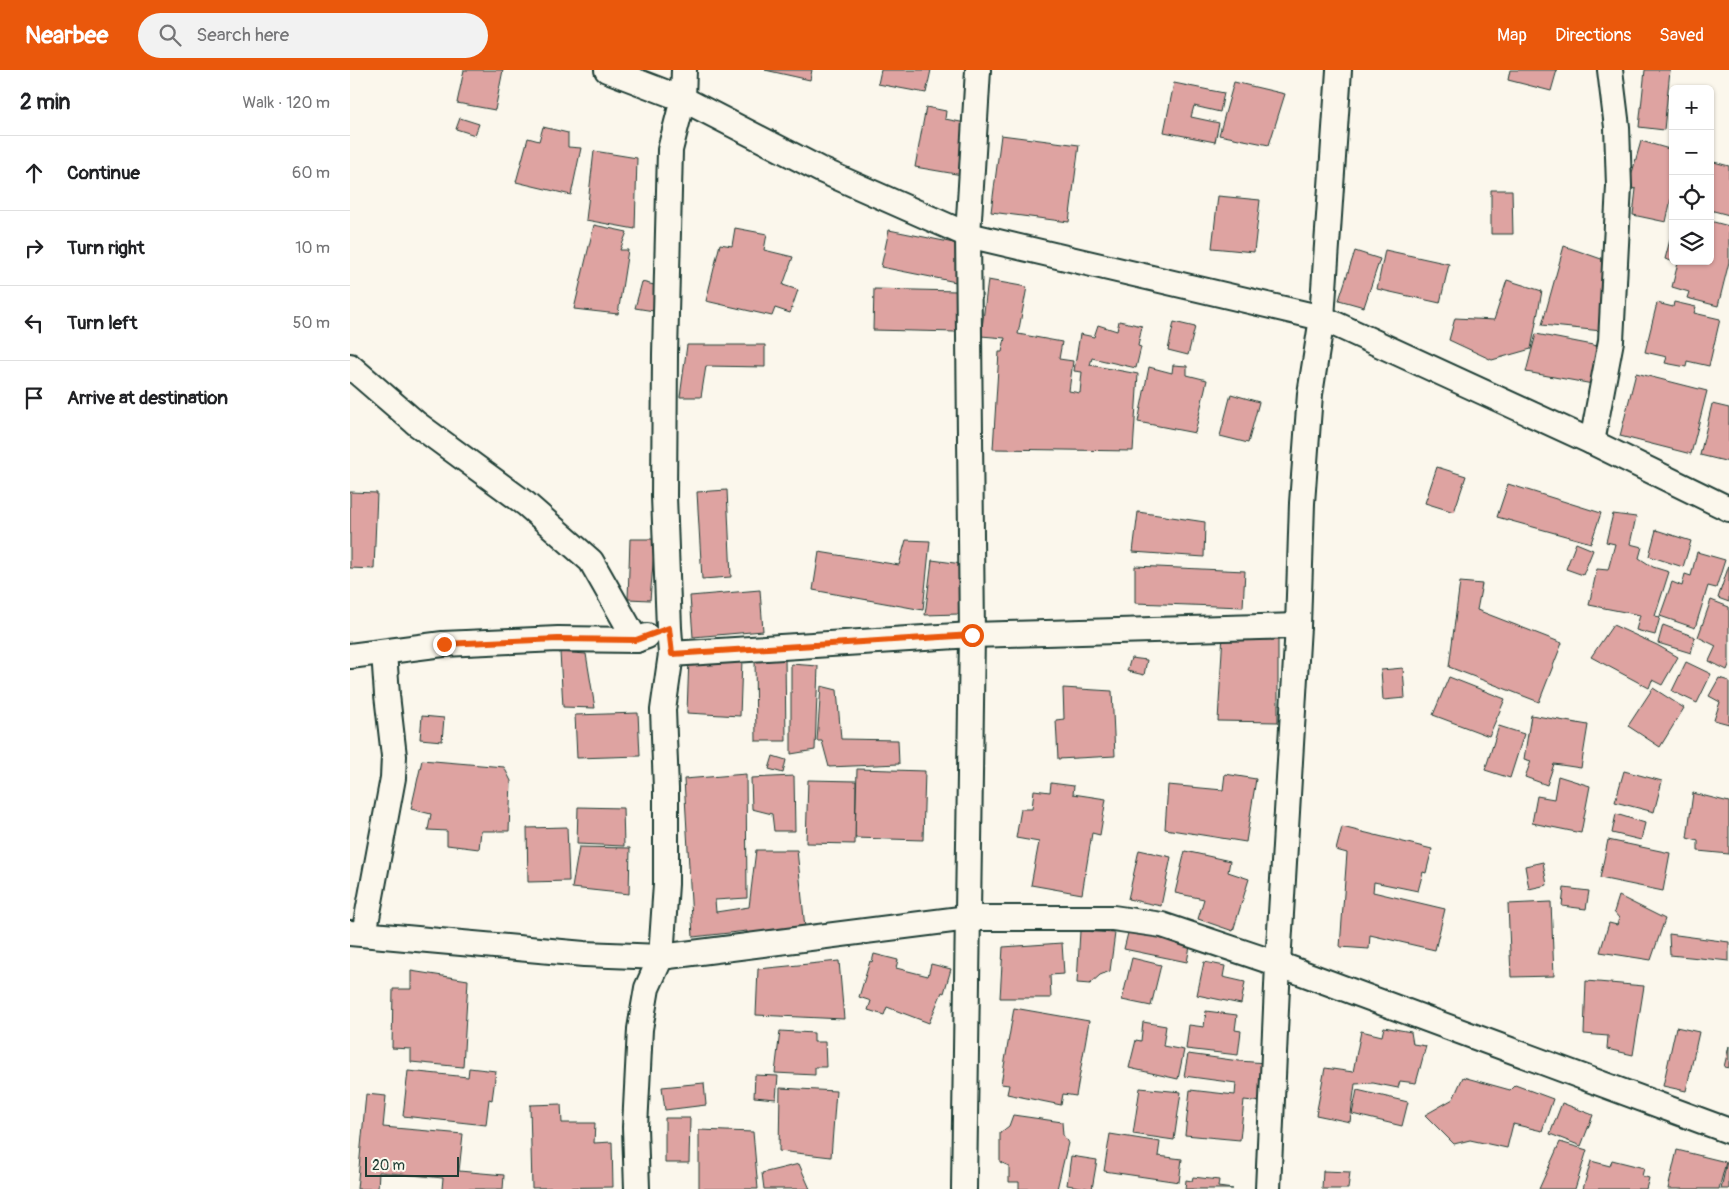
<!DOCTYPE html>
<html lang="en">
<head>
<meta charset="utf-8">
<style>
	:root { --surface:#fff; --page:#f2f2f2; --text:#202124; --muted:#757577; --line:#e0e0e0; --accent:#ea580c }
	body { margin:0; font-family:Pangolin,sans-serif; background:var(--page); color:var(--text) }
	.controls { position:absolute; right:15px; top:15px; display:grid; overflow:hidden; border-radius:8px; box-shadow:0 1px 4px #0004 }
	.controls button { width:45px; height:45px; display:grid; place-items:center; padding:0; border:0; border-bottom:1px solid var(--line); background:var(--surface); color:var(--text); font:25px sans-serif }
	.scale { position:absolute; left:15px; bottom:12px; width:94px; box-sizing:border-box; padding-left:5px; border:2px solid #1f3d34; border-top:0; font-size:14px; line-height:18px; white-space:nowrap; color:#1f3d34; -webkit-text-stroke:4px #fbf7ec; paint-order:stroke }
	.stop { position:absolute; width:15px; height:15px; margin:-11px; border:4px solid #ea580c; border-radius:50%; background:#fff }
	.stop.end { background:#ea580c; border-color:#fff; box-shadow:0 1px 5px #0008 }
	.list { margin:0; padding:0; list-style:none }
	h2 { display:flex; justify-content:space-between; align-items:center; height:65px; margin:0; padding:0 20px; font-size:21px }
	h2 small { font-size:16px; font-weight:400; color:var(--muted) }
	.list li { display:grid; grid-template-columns:32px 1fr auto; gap:15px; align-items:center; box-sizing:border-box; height:75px; padding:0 20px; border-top:1px solid var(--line) }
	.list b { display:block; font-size:19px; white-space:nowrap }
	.list em { font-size:16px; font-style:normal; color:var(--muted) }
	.icon { flex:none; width:28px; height:28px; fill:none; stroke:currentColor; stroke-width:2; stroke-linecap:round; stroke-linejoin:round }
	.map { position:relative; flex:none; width:1379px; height:1119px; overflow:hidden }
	header { display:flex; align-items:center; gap:30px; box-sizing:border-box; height:70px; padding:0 25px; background:var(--accent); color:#fff }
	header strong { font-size:24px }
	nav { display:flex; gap:28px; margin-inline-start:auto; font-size:18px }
	.search { width:350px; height:45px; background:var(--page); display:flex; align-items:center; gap:12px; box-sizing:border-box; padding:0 18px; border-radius:28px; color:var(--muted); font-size:19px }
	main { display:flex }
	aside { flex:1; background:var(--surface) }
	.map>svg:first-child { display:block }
	.building { fill:#dea3a1; stroke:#1f3d34 }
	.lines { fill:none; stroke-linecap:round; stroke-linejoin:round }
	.minor-casing { stroke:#1f3d34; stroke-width:28 }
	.minor { stroke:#fbf7ec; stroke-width:24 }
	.route { stroke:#ea580c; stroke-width:6 }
</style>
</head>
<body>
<header>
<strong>Nearbee</strong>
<div class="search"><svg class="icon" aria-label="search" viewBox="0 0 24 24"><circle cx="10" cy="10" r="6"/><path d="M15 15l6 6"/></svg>Search here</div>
<nav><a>Map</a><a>Directions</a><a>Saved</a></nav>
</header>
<main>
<aside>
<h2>2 min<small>Walk · 120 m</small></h2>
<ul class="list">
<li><svg class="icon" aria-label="ahead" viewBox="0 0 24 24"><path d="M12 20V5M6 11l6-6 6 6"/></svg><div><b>Continue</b></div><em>60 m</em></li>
<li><svg class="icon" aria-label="right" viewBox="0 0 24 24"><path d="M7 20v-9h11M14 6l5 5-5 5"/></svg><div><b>Turn right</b></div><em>10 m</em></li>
<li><svg class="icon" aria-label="left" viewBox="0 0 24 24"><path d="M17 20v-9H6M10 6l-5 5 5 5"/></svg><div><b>Turn left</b></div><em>50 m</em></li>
<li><svg class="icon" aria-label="arrive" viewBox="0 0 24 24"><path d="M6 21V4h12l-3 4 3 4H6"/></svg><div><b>Arrive at destination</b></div></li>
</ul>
</aside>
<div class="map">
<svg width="1379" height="1119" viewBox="0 0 1379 1119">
	<rect width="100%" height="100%" fill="#fbf7ec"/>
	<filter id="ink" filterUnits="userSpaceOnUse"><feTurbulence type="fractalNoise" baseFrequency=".02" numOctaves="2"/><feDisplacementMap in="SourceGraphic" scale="10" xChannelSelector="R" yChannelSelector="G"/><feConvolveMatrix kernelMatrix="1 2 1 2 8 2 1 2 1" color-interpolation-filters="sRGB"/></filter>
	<g filter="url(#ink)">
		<!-- building -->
		<g class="building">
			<path d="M114 0H153L145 40 107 33Z"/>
			<path d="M415 0H462L460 10Z"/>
			<path d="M531 0H581L576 23 528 14Z"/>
			<path d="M1160 0H1207L1201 21 1158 10Z"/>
			<path d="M1295 0H1320L1314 60 1289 57Z"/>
			<path d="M884 12 935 24 919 75 869 65Z"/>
			<path d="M824 13 874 23 870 42 844 36 841 47 869 53 865 72 814 62Z"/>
			<path d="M576 37 596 41 595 49 621 54 612 105 565 97Z"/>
			<path d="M110 48 129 54 125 65 106 59Z"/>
			<path d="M193 57 218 63V77L231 78 221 125 166 112 178 68 189 71Z"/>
			<path d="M651 65 729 75 719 152 641 142Z"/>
			<path d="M1291 71 1323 80V130L1321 129 1316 152 1283 145 1286 119 1278 117Z"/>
			<path d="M244 81 287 88 285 159 236 150Z"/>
			<path d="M1360 91 1379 96V145L1360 140Z"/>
			<path d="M1141 120H1162L1163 164H1141Z"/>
			<path d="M868 126 910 130 904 182 862 178Z"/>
			<path d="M1360 151 1379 156V192L1368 236 1337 228 1339 222 1322 217 1328 193 1315 189 1321 166H1323V191H1360Z"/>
			<path d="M244 155 277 162 270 180H278L268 244 224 239Z"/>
			<path d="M385 158 417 164 414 180 443 187 433 215 448 220 440 243 425 238 422 246 356 231 370 174 382 176Z"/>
			<path d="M539 160 614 175 606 212 531 197Z"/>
			<path d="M1214 176 1257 191 1252 261 1192 255Z"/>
			<path d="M1035 180 1099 194 1090 233 1027 219Z"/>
			<path d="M1005 181 1030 189 1014 237 989 230Z"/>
			<path d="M638 210 677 217 668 264 712 272 709 289 723 291 719 321 730 323 732 302 724 301 730 264 744 267 748 255 767 261 769 251 792 256 788 276 791 277 786 298 742 288 740 295 788 304 783 381 643 379 649 282H652L655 268 631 266Z"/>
			<path d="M1157 210 1192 221 1181 279 1142 290 1099 270 1105 248 1144 250Z"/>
			<path d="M292 212 308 216 304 241 285 238Z"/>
			<path d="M524 219 607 221 606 262 523 260Z"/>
			<path d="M1324 232 1346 237 1344 243 1370 249 1359 296 1337 291 1336 297 1315 293 1317 287 1295 282 1307 233 1323 237Z"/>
			<path d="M824 252 845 257 838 285 818 280Z"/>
			<path d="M1186 264 1248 276 1243 314 1176 302Z"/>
			<path d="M337 275H415V297L356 296 351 327H330Z"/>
			<path d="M823 295 837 296V305L857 310 845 363 788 352 799 297 822 303Z"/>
			<path d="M1286 303 1357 321 1341 384 1270 366Z"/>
			<path d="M881 324 909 332 898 373 870 366Z"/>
			<path d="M1362 334 1379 338V392L1350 385Z"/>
			<path d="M1087 397 1116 406 1104 442 1075 433Z"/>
			<path d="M1158 414 1251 443 1241 473 1147 447Z"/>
			<path d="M377 420 381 507 352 509 347 422Z"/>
			<path d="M0 422 27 423 24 499 0 498Z"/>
			<path d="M788 442 855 452 854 487 783 482Z"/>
			<path d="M1263 444 1286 447 1280 474 1292 477 1289 488 1303 497 1319 502 1305 546 1310 547 1305 565 1286 560 1290 545 1239 535 1247 499 1258 500 1265 474 1256 472Z"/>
			<path d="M1306 460 1341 471 1333 497 1299 486Z"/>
			<path d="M280 469H305L300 530 278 529Z"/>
			<path d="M556 470 580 471 573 540 463 520 469 482 549 495Z"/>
			<path d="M1226 473 1243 480 1233 505 1216 499Z"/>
			<path d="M1347 482 1375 490 1366 518 1358 516 1345 558 1310 546 1322 512 1332 516 1335 504 1341 506Z"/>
			<path d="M582 490 612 494 609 544 575 545Z"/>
			<path d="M1379 495V532L1368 528Z"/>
			<path d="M785 496 895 501 893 537 785 533Z"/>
			<path d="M1110 512 1132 514 1127 540 1212 573 1189 632 1099 597Z"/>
			<path d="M410 520 413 561 343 567 340 526Z"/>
			<path d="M1361 530 1379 537V595L1377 600 1359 591 1366 576 1348 567Z"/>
			<path d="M1263 555 1307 575 1328 587 1312 615 1302 610 1299 618 1241 587Z"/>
			<path d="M1313 555 1345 567 1341 583 1308 573Z"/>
			<path d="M873 563 928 565V652L868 651Z"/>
			<path d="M210 582 236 584 245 638 213 637Z"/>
			<path d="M435 587 436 671H406L405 588Z"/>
			<path d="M339 588 392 590 390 646 337 643Z"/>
			<path d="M781 588 797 590 794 605 777 601Z"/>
			<path d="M1336 592 1361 604 1347 633 1322 621Z"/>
			<path d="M441 594 468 596 465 680 441 684Z"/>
			<path d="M1053 598 1055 628 1033 630 1031 600Z"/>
			<path d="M1099 607 1155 629 1139 666 1083 645Z"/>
			<path d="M1369 608 1379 611V654L1364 650 1370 632 1359 626Z"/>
			<path d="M471 616 487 620 491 669 548 670 549 694 479 697 472 671H467Z"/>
			<path d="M713 618 762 621 765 686 708 689 706 650 714 649Z"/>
			<path d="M1303 618 1334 638 1310 677 1278 656Z"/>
			<path d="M288 643 290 686 227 688 225 645Z"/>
			<path d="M1181 645 1238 655 1231 698 1204 694 1197 715 1175 707 1181 691 1174 689Z"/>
			<path d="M72 646 94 648 92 671 70 669Z"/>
			<path d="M1149 656 1174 664 1160 708 1135 700Z"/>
			<path d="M423 686 436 690 433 703 419 699Z"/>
			<path d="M72 690 154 697 161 711 159 761H131L129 779 97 775V761L78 760 81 744 61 739Z"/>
			<path d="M507 699 575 701 573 770 505 768Z"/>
			<path d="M1274 701 1312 711 1304 742 1265 732Z"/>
			<path d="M396 704 397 828 365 830 366 842 399 837 406 780H447L455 858 396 865 397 861 343 867 334 709Z"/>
			<path d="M875 704 906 709 896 772 815 759 818 715 873 720Z"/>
			<path d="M444 706 445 761H424L422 744 402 739 401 708Z"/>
			<path d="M1208 706 1240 716 1231 763 1182 753 1187 726 1204 729Z"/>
			<path d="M458 710 506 711 505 774 456 773Z"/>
			<path d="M701 713 724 716 723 724 756 729 750 765 742 763 732 824 681 815 689 772 666 768 671 739H682L684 720 700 722Z"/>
			<path d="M1343 723 1379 732V784L1348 781V771L1337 768Z"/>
			<path d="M228 737 273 738 274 776 227 774Z"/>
			<path d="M1266 744 1295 753 1291 770 1262 763Z"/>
			<path d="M217 757 219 811 178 812 177 758Z"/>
			<path d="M992 757 1082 779 1076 803 1073 802 1068 821 1024 812 1023 822 1095 839 1085 880 1020 865 1019 879 990 877 997 783 986 780Z"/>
			<path d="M1258 770 1320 783 1313 821 1250 808Z"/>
			<path d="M229 777 280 778 279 824 222 818Z"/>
			<path d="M789 780 821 787 811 836 778 829Z"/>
			<path d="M835 781 880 791 878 802 899 809 883 861 848 849 854 829 825 823Z"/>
			<path d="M1193 792 1197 815 1179 819 1175 796Z"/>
			<path d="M1214 818 1239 821 1236 839 1212 836Z"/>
			<path d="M1269 826 1315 849 1301 890 1250 882 1259 853 1267 855 1269 848 1264 842Z"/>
			<path d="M1201 832 1204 906 1161 907 1158 834Z"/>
			<path d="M779 859 841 871 837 892 774 879Z"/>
			<path d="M730 861 765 863 760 901 750 905 740 914 727 913Z"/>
			<path d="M1319 864 1379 872V891L1320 885Z"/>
			<path d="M712 873 714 904 700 905 701 928H650L653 877Z"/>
			<path d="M524 884 548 890 546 898 578 906 581 894 601 899 594 923 592 922 579 953 537 937 534 945 518 940 521 931 509 927 520 891 522 892Z"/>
			<path d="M782 888 811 895 801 936 772 930Z"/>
			<path d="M489 891 494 949 406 945 408 899Z"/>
			<path d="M854 892 875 896 873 907 895 912 891 934 847 925Z"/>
			<path d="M61 901 118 910 113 997 61 992V979L42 978 43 919H61Z"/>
			<path d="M1236 911 1294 916 1283 985 1257 979 1258 966 1234 964Z"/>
			<path d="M664 938 739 951 726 1026 713 1024 711 1035 657 1024 659 1015 651 1014Z"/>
			<path d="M856 941 887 945 885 960 891 961 888 985 836 979 839 955 854 957Z"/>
			<path d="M793 952 816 956 813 976 834 980 828 1009 779 998 786 970 791 971Z"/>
			<path d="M1034 957 1061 962 1063 974 1076 976 1066 1013 1050 1011 1048 1018 1023 1013 1005 1014 1000 1052 966 1045 975 998 1003 1002 1011 961 1032 966Z"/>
			<path d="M1326 957 1349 962 1336 1021 1313 1016Z"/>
			<path d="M430 961 464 963V972H475L476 997H465V1005L425 1003Z"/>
			<path d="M1379 976V998L1374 997Z"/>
			<path d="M838 984 889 991 916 993 912 1032 894 1030 890 1070 835 1065 840 1020 885 1025 886 1013 834 1006Z"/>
			<path d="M119 998 146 1001 142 1030 139 1029 136 1055 53 1046 58 1001 118 1007Z"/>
			<path d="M405 1005 428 1006 426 1029 404 1027Z"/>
			<path d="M1113 1007 1160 1020 1165 1015 1203 1029 1192 1061 1163 1054 1157 1078 1120 1070 1104 1074 1075 1045 1103 1029Z"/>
			<path d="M354 1013 356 1035 315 1040 312 1017Z"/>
			<path d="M430 1018 486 1021 481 1087 429 1081Z"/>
			<path d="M790 1018 831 1022 824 1070 783 1064Z"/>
			<path d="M1007 1020 1058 1032 1052 1056 1002 1044Z"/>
			<path d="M16 1024 36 1026 33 1057 113 1064 109 1101 154 1105 153 1119H92L93 1108 29 1102 28 1119H7Z"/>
			<path d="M1212 1033 1243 1045 1231 1076 1200 1064Z"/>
			<path d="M211 1034 212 1053H245L244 1073 262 1072 263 1117 182 1118 180 1035Z"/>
			<path d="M663 1045 712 1052 713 1065 718 1073 707 1119H669V1112H659V1096L650 1092V1063L659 1056Z"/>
			<path d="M315 1048H340L339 1093H315Z"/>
			<path d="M349 1060 403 1062 408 1119H349Z"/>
			<path d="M760 1064 810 1072 808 1086 832 1089 829 1112 754 1101Z"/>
			<path d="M1210 1072 1237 1080 1225 1119H1189Z"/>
			<path d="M1327 1080 1376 1092 1369 1119H1318Z"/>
			<path d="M721 1086 747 1090 742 1119 717 1115Z"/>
			<path d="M1262 1090 1294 1098 1292 1106 1299 1108 1296 1119H1233L1241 1091 1260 1096Z"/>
			<path d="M1377 1091H1379V1119H1371Z"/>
			<path d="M449 1094 460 1119H414L412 1103Z"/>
			<path d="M973 1101 1000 1102 998 1119H972Z"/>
			<path d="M843 1107 869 1110 868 1117 883 1119H835L836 1110 842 1111Z"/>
		</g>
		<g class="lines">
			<defs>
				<g id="minor">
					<path d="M257 0 333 29 471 100 618 165 972 248 1242 372 1379 439"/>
					<path d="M0 296 67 354 176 434 241 491 286 570"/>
					<path d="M1242 372 1261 271 1269 116 1267 57 1260 0"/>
					<path d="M321 584 622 565 948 556"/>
					<path d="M0 586 93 574 208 569 286 570 297 566"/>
					<path d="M0 863 234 884 311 887 618 848H763L812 855 928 894 1379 1061"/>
					<path d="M14 864 43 708 44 686 37 625 34 582"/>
					<path d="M287 1119 285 1057 290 959 297 918 311 887 316 814V719L313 640 321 584 319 558 314 426 315 284 320 80 333 29 334 0"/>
					<path d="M614 1119 622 565 618 165 628 0"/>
					<path d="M918 1119 928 894 948 556 952 433 960 324 972 248 989 0"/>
				</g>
			</defs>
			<!-- minor casing -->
			<use href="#minor" class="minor-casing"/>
			<!-- minor -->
			<use href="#minor" class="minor"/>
		</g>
	</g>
	<g class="lines" filter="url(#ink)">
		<!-- route -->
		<path class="route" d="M94 574 208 569 286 570 319 558 322 584 622 565"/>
	</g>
</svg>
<div class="controls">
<button>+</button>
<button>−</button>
<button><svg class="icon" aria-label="locate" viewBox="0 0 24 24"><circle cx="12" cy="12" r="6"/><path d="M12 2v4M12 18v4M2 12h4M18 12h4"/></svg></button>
<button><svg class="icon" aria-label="layers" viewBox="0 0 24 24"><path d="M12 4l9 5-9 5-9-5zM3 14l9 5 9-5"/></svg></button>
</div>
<div class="scale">20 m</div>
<div class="stop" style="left:622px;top:565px"></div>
<div class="stop end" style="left:94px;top:574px"></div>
</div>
</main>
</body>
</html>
